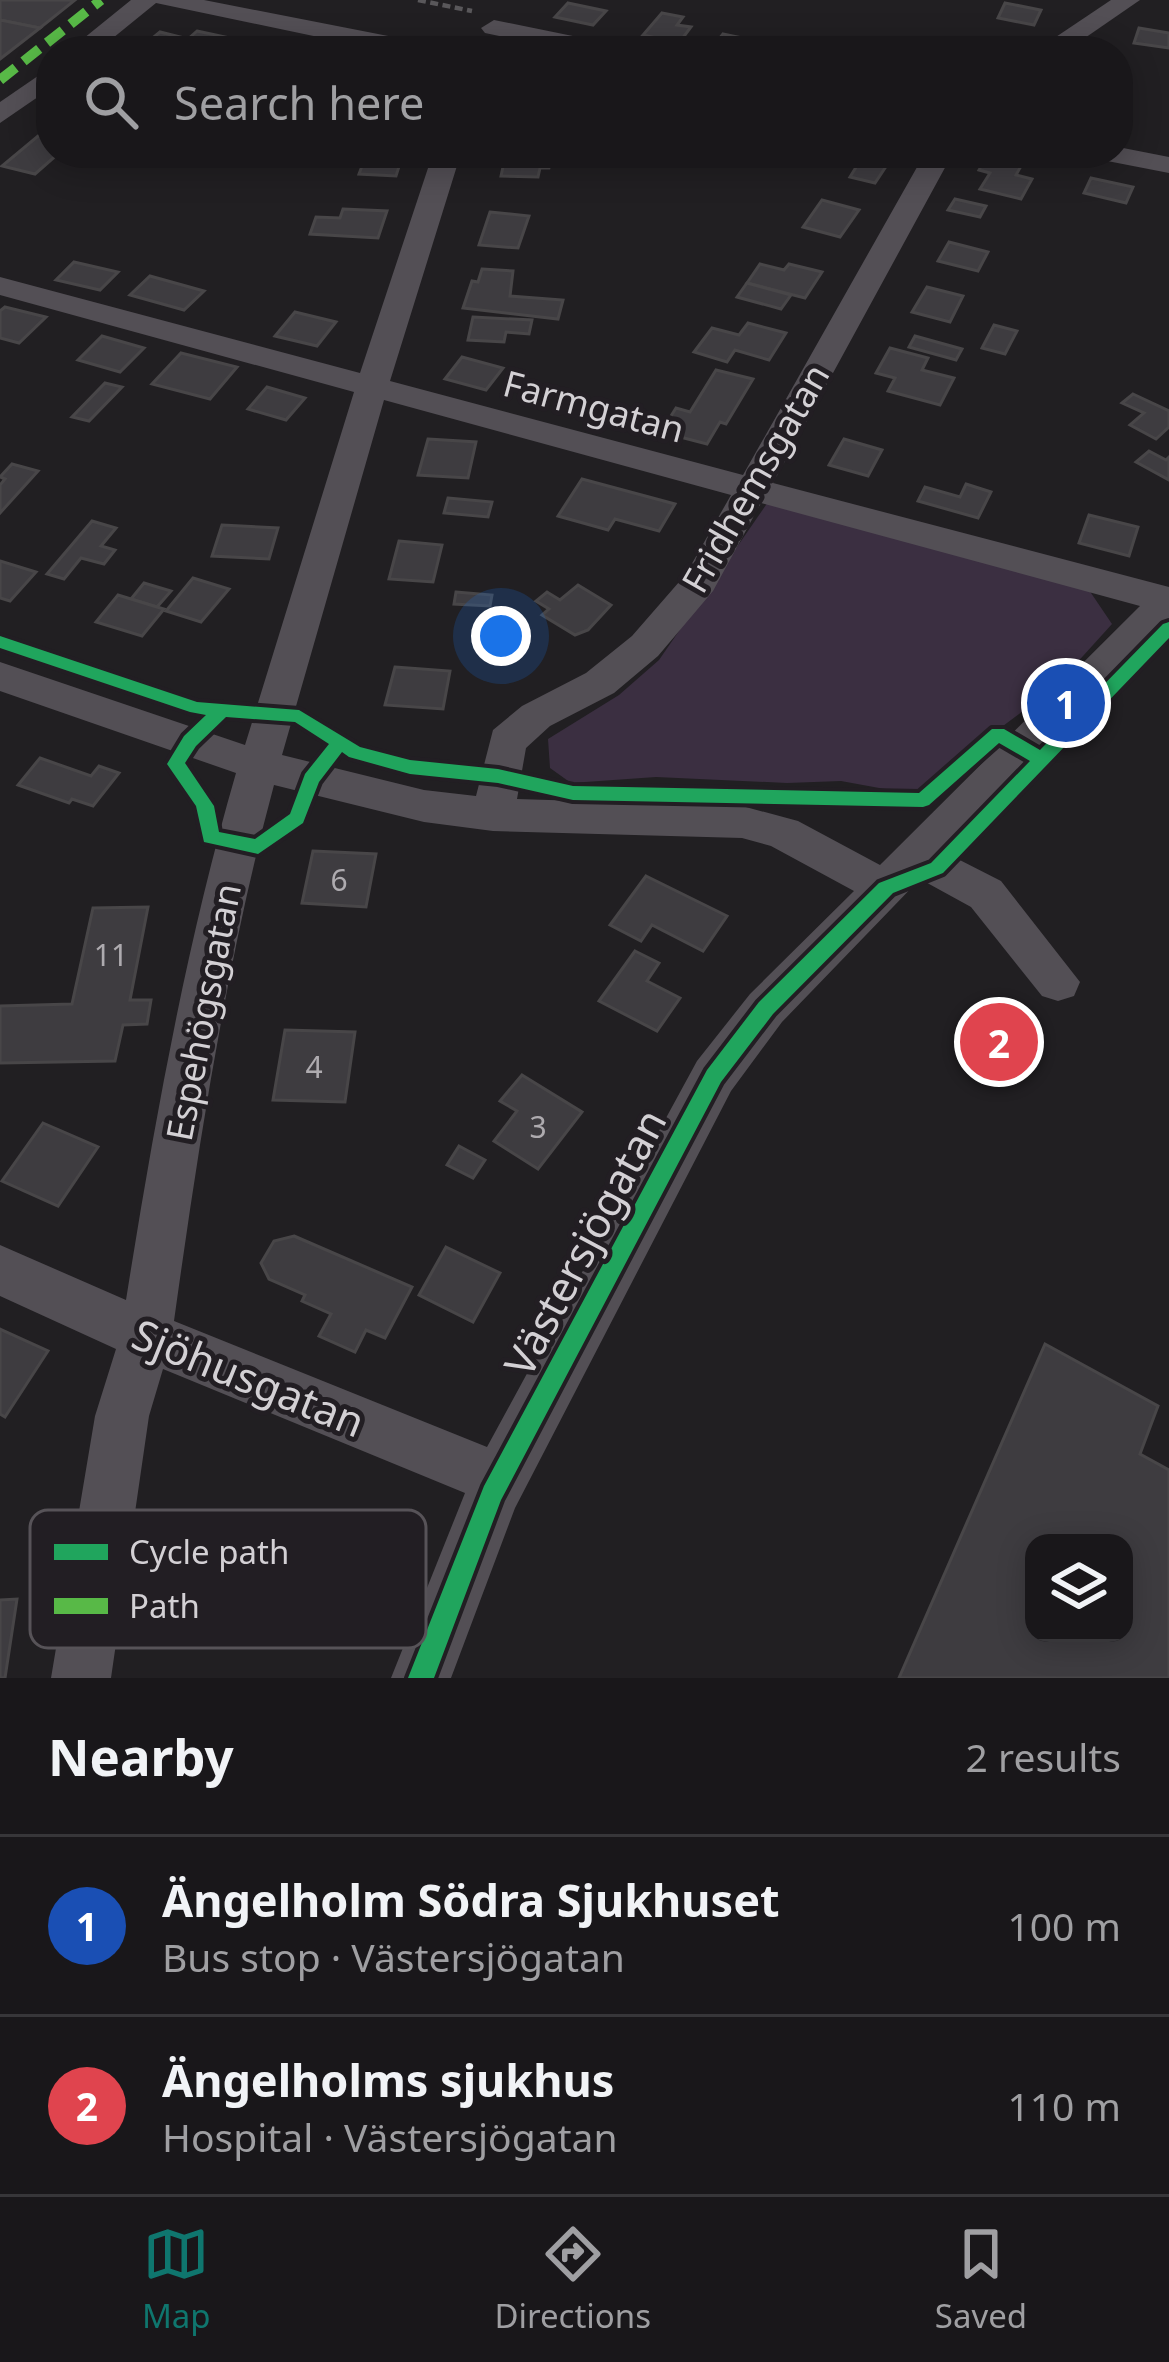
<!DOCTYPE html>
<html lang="en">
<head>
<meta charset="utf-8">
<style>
	:root { --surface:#19171a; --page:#222023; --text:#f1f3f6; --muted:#9f9fa2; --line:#373639; --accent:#0f766e }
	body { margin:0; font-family:"Noto Sans",sans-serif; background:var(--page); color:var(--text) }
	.controls { position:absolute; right:36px; bottom:36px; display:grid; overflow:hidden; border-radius:24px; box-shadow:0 6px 30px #0003 }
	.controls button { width:108px; height:108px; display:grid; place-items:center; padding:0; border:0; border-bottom:3px solid var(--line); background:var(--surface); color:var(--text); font:60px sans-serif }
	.you { position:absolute; left:501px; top:636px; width:42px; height:42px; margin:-30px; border:9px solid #fff; border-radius:50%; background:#1a73e8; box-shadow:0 0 0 18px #1a73e833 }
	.badge { display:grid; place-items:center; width:78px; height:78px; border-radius:50%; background:var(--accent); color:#fff; font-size:39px; font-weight:700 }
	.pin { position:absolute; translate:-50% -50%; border:6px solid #fff; box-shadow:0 3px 12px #0006 }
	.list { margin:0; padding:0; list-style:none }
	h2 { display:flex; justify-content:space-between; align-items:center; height:156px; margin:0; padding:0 48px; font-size:51px }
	h2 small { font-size:39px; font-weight:400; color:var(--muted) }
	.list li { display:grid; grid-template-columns:78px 1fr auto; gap:36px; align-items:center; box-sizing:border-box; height:180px; padding:0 48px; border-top:3px solid var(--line) }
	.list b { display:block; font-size:45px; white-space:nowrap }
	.list p { margin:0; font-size:39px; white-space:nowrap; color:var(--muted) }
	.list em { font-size:39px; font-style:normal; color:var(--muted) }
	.icon { flex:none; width:66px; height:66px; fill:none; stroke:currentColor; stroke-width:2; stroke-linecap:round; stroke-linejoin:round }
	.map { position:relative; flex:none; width:1169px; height:1678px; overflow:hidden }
	.search { position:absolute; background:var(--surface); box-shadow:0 6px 30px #0003; left:36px; right:36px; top:36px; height:132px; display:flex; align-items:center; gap:30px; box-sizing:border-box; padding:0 42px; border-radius:48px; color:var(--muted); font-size:45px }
	.sheet { height:516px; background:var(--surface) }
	nav { display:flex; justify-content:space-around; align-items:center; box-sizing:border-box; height:168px; border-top:3px solid var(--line); background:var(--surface); font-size:33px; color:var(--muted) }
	nav a { display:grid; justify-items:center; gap:6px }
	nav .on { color:var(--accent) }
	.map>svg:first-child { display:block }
	.green { fill:#3b2f41 }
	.building { fill:#3e3c40; stroke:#484648; stroke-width:3; fill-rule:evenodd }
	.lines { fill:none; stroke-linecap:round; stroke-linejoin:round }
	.path { stroke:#59575a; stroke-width:4.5; stroke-dasharray:8 4.5; stroke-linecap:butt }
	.minor { fill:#534f55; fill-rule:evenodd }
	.quiet { stroke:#58b947; stroke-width:10; stroke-dasharray:20 10; stroke-linecap:butt }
	.cycleway-casing { stroke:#221e23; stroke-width:8 }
	.cycleway { fill:#20a55d; fill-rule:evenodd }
	.labels { text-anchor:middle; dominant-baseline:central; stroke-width:10; stroke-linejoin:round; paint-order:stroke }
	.number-label { font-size:30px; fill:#aeabaf }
	.street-label { font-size:36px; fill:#d3d0d4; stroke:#221e23 }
	.near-street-label { font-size:42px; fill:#d3d0d4; stroke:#221e23 }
	.key { fill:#221e23; stroke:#575358; stroke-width:3 }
	.key-label { font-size:33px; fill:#d3d0d4 }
</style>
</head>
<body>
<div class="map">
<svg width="1169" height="1678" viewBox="0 0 1169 1678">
	<rect width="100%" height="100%" fill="#211f22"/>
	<!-- green -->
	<path class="green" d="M768 502 1089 590 1112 624 1054 688 912 794 841 781 787 783 656 777 571 783 550 768 548 739 619 695 659 660Z"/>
	<!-- building -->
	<g class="building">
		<path d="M0 0H75L40 28 0 20Z"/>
		<path d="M568 3 606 11 593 25 555 17Z"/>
		<path d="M1005 3 1041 10 1034 25 998 18Z"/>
		<path d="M662 13 683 17 677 25 691 27 679 43 643 35Z"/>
		<path d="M0 20 40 28 0 59Z"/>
		<path d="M1139 28 1169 33V48L1134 43Z"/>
		<path d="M197 31 230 38 214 51 139 49 160 32 188 39Z"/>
		<path d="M723 34 771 44 766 51 711 49Z"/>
		<path d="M38 136 51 138V153H59L35 174 2 166Z"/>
		<path d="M367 153 403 154 396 176 359 174Z"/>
		<path d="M506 153H560L559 160H551L549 168H540L538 177 501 176Z"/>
		<path d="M989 153 1026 157 1016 175 1032 179 1021 199 980 189 990 173 979 170Z"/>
		<path d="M863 156 889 162 875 183 850 177Z"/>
		<path d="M1091 178 1133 187 1126 203 1084 193Z"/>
		<path d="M955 199 986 206 980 217 948 210Z"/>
		<path d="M822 200 859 210 840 237 803 227Z"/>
		<path d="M343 209 387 211 378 238 310 234 316 217 340 218Z"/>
		<path d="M490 212 529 216 518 248 479 245Z"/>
		<path d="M949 242 988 252 978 271 938 261Z"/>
		<path d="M74 262 118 272 100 290 56 280Z"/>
		<path d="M760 264 784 270 789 264 822 272 805 298 747 283Z"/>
		<path d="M482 269 513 271 510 296 563 300 558 319 463 308 472 281 478 282Z"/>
		<path d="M150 276 204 291 184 310 130 295Z"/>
		<path d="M747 283 791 295 781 309 737 297Z"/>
		<path d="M927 287 963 296 950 322 912 312Z"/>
		<path d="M5 307 46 317 19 343 0 338V311Z"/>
		<path d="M295 312 336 322 317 346 275 336Z"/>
		<path d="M473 317 532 320 529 334 506 332 504 342 468 340Z"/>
		<path d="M748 323 786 333 769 360 735 350 727 362 694 352 712 328 739 335Z"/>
		<path d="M994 325 1017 331 1005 354 982 348Z"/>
		<path d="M102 336 144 348 120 372 78 360Z"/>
		<path d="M915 336 962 349 956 360 909 347Z"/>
		<path d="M890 348 928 358 922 370 954 378 940 405 888 391 895 378 876 373Z"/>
		<path d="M181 353 237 367 210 399 152 384Z"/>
		<path d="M462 357 503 368 486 390 445 379Z"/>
		<path d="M716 370 753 379 726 424 720 422 707 444 661 432 676 408 690 412Z"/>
		<path d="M105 383 122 387 89 421 72 417Z"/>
		<path d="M267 387 305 398 286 420 248 409Z"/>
		<path d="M1133 394 1169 411V427L1156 439 1130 425 1144 413 1122 403Z"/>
		<path d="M428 439 476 442 468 478 418 475Z"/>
		<path d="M844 439 882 450 868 476 829 465Z"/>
		<path d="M1149 451 1166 460 1169 457V480L1136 462Z"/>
		<path d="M12 464 38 471 0 513V485L5 479 0 477Z"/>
		<path d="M582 479 675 504 659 531 615 519 608 530 558 516Z"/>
		<path d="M966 484 991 492 978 518 918 501 925 487 960 497Z"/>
		<path d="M448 498 492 502 488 517 444 513Z"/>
		<path d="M1089 515 1138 527 1129 556 1079 543Z"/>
		<path d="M92 521 116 528 101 546 115 550 104 564 81 558 64 579 47 574Z"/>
		<path d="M222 525 278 528 269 559 212 556Z"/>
		<path d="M399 541 442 545 433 582 389 579Z"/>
		<path d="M0 561 36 572 10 601 0 598Z"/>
		<path d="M193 578 229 589 201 622 166 611Z"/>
		<path d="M144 583 171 591 157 607 131 599Z"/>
		<path d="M578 585 611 605 588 630 575 635 542 615 549 609 536 601 547 592 560 600Z"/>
		<path d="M456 592 492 595 490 606 454 604Z"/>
		<path d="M118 595 157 607 164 609 142 636 96 622Z"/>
		<path d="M395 667 450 671 443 709 385 705Z"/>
		<path d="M40 758 91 776 99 766 119 773 93 806 72 799 69 803 18 785Z"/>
		<path d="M313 851 376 854 366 907 302 903Z"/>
		<path d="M646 876 727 916 703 951 652 925 641 941 610 925Z"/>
		<path d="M148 907 130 1000H151L147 1024 123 1025 115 1061 0 1063V1006L72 1004 93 908Z"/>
		<path d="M635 951 659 963 647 981 680 998 657 1031 599 1001Z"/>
		<path d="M285 1030 355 1032 345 1102 273 1100Z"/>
		<path d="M522 1075 582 1112 538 1169 494 1141 517 1111 500 1101Z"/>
		<path d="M43 1123 98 1147 58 1206 2 1181Z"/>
		<path d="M459 1146 485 1160 473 1178 447 1165Z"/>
		<path d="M294 1236 412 1287 385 1338 366 1330 355 1352 319 1336 331 1314 302 1301 305 1295 269 1279 261 1263 274 1241Z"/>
		<path d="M446 1247 500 1273 473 1322 419 1295Z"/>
		<path d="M0 1329 48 1351 5 1417 0 1414Z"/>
		<path d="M1045 1344 1158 1406 1140 1454 1169 1470V1678H899ZM1034 1543H1124V1633H1034Z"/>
		<path d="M17 1599 5 1678H0V1600Z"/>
	</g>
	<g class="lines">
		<!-- path -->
		<path class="path" d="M418 0 472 11"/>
		<!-- minor -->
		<g class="minor">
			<path d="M131 0H204L424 43 437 51H385L156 3 97 51H68Z"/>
			<path d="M1111 0H1140L1066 51H1035Z"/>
			<path d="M494 20 607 43 620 51H569L485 33 481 28Z"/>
			<path d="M51 67V88L0 123V102Z"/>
			<path d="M1118 147 1169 157V173L1097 159 1093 153H1118Z"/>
			<path d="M433 153H461L390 381 743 475 925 153H953L773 483 1169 587V623L946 853 1001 881 1080 982 1074 996 1058 1001 1042 996 971 907 920 879 782 1022 731 1091 515 1508 451 1678H391L465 1493 163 1369 149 1416 111 1678H51L95 1416 116 1349 0 1296V1245L126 1300C154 1124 186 945 236 773L0 691V662L245 745 354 392 0 295V277L360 373ZM384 400 731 495 686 574 632 636 586 673 522 706 493 730 476 796 424 790 282 755ZM761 503 1140 606 880 865 798 821 742 806 517 799 526 748 550 726 614 693 658 656 713 591ZM274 785 424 822 493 831 742 838 771 846 854 891 750 994 697 1061 487 1447 174 1321C199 1142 227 959 274 785Z"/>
		</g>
		<!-- quiet -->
		<path class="quiet" d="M0 80 101 0"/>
		<defs>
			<path id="cycleway" d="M1169 622V638L943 873 893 893 773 1014 721 1082 501 1500 434 1678H408L484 1486 707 1070 759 1002 879 883 931 863 1030 761 999 743 929 805 923 807 573 800 498 783 410 774 349 757 342 752 319 782 303 823 258 854 204 842 196 806 167 764 184 736 206 715 190 712 0 648V636L197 702 299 710 360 747 410 760 498 769 573 786 919 793 992 729H1004L1040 750 1163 624ZM226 717 295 722 329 744 305 774 290 814 255 839 219 832 214 806 185 763 196 746Z"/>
		</defs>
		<!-- cycleway casing -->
		<use href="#cycleway" class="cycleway-casing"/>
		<!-- cycleway -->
		<use href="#cycleway" class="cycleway"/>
	</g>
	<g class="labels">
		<!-- number labels -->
		<g class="number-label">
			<text x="339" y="879">6</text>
			<text x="111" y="954">11</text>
			<text x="314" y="1066">4</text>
			<text x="538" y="1126">3</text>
		</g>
		<!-- street labels -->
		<g class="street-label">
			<text transform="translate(594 406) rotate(15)">Farmgatan</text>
			<text transform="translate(755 478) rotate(-60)">Fridhemsgatan</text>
			<text transform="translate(203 1012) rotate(-79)">Espehögsgatan</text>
		</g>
		<!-- near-street labels -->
		<g class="near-street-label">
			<text transform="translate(584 1242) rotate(-62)">Västersjögatan</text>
			<text transform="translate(249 1377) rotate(22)">Sjöhusgatan</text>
		</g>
	</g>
	<!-- legend -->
	<rect x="30" y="1510" width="396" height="138" rx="18" class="key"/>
	<rect x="54" y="1544" width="54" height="16" fill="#20a55d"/>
	<rect x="54" y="1598" width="54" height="16" fill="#58b947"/>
	<g class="key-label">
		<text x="129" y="1564">Cycle path</text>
		<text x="129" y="1618">Path</text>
	</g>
</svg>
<div class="controls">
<button><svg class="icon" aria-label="layers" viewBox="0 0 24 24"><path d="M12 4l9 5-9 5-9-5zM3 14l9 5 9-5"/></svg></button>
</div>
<div class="you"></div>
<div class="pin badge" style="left:1066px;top:703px;background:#1a4fb4">1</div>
<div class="pin badge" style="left:999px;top:1042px;background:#e0444e">2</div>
<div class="search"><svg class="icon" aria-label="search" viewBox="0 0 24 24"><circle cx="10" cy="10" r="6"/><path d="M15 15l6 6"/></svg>Search here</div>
</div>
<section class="sheet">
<h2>Nearby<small>2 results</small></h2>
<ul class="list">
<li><span class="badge" style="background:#1a4fb4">1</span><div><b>Ängelholm Södra Sjukhuset</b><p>Bus stop · Västersjögatan</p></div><em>100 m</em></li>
<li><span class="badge" style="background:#e0444e">2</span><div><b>Ängelholms sjukhus</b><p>Hospital · Västersjögatan</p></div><em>110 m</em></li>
</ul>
</section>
<nav>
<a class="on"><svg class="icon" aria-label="map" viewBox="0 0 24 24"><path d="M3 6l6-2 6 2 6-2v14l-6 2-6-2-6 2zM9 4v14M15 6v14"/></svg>Map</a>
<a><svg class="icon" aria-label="directions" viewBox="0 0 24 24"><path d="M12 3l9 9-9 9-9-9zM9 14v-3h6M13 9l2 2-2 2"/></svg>Directions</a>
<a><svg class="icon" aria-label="saved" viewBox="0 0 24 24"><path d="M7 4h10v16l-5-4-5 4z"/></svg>Saved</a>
</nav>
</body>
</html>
